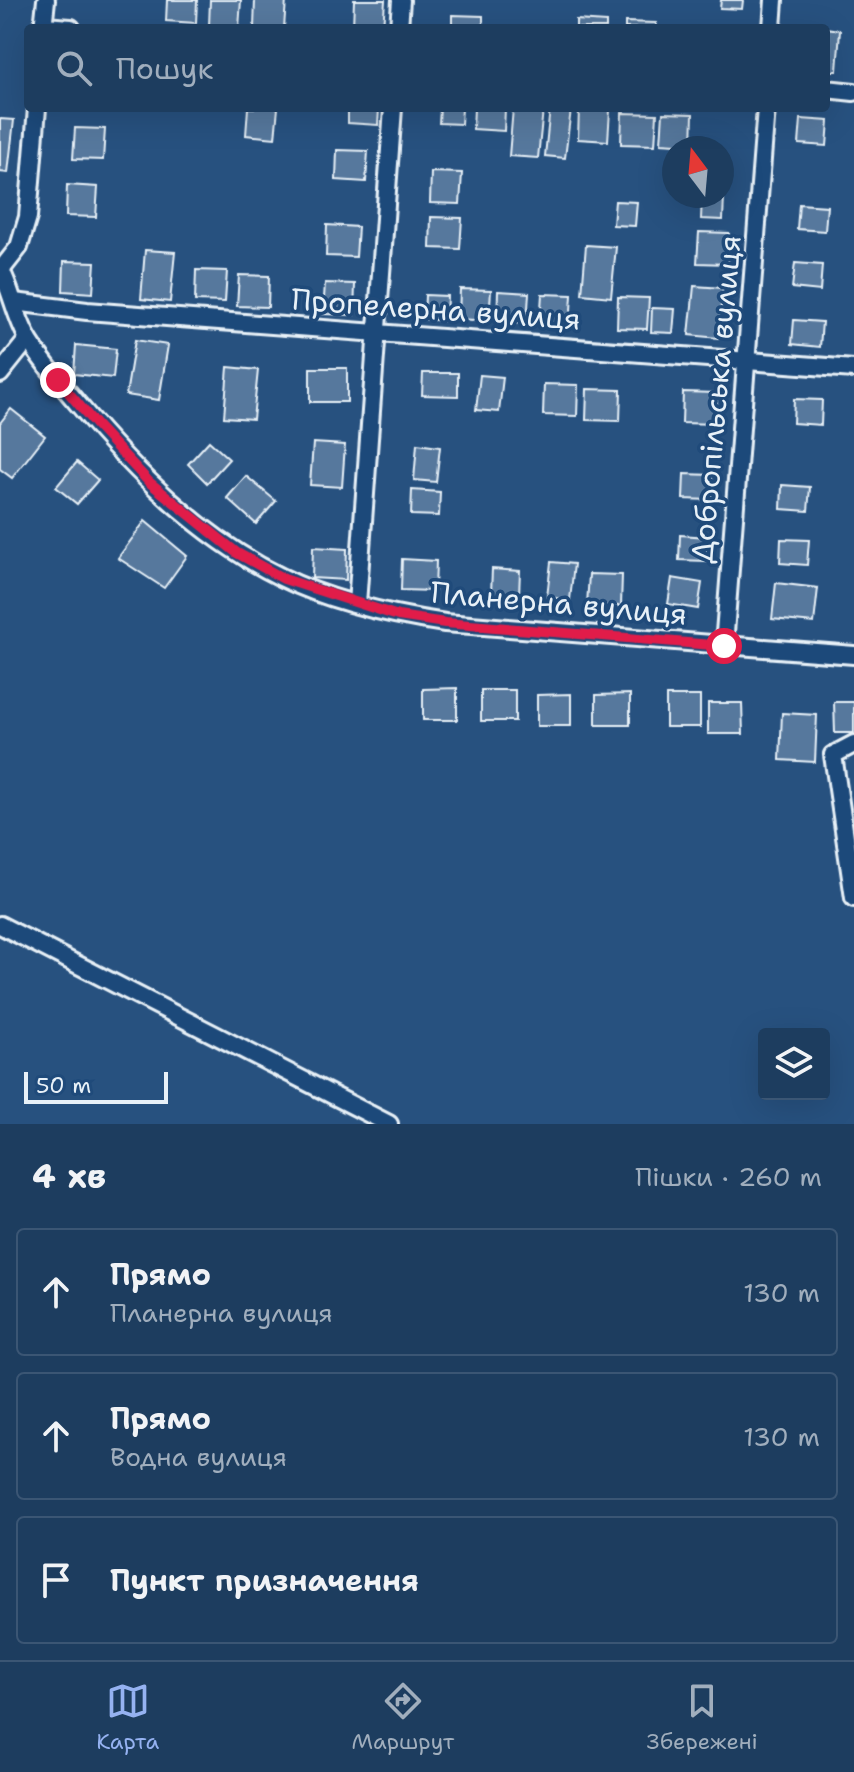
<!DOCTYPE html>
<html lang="uk">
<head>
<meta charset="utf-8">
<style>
	:root { --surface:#1d3d5f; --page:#254465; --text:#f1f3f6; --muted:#a0aebd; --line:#3b5674; --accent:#95b2f1 }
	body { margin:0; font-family:"Shantell Sans",sans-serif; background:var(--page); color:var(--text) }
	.controls { position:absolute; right:24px; bottom:24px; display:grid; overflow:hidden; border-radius:8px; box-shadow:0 8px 32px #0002 }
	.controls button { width:72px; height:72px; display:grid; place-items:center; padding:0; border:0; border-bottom:2px solid var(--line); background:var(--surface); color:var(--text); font:40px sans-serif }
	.compass { position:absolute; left:662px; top:136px; width:72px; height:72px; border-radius:50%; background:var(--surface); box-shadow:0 8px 32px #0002; rotate:344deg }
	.scale { position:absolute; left:24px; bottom:20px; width:144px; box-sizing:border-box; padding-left:8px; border:4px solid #e8f1f8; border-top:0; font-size:22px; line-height:28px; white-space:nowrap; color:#e8f1f8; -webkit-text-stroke:6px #1f4a7a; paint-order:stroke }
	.stop { position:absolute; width:24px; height:24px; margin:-18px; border:6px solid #e11d48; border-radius:50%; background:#fff }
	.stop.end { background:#e11d48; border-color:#fff; box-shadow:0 2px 8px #0008 }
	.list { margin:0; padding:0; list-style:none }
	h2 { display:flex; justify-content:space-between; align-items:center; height:104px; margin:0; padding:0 32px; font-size:34px }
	h2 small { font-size:26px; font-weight:400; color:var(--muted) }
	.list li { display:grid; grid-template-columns:52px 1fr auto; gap:24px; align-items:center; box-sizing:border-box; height:128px; margin:0 16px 16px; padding:0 16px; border:2px solid var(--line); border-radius:8px }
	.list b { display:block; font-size:30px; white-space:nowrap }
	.list p { margin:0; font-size:26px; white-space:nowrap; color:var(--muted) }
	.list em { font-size:26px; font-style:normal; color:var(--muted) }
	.icon { flex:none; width:44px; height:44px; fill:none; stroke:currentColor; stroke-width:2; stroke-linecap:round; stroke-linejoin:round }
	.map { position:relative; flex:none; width:854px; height:1124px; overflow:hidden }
	.search { position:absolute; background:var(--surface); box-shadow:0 8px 32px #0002; left:24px; right:24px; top:24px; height:88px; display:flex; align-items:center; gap:20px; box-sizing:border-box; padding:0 28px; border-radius:8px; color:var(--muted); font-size:30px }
	.sheet { height:536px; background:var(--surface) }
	nav { display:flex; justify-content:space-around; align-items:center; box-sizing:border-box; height:112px; border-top:2px solid var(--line); background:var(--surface); font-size:22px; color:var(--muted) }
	nav a { display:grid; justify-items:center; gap:4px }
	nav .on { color:var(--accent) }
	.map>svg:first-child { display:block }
	.building { fill:#57789d; stroke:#e8f1f8; stroke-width:2 }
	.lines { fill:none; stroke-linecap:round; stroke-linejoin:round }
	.street-casing { stroke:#e8f1f8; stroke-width:22 }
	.street { stroke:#1f4a7a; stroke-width:16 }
	.route { stroke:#e11d48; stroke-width:10 }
	.labels { text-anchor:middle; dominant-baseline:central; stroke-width:7; stroke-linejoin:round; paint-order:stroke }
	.street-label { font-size:30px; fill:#e8f1f8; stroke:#1f4a7a }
</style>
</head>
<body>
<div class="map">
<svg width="854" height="1124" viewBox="0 0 854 1124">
	<rect width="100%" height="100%" fill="#27517f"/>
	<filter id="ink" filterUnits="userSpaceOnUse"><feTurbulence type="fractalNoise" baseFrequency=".0125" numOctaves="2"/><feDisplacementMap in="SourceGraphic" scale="16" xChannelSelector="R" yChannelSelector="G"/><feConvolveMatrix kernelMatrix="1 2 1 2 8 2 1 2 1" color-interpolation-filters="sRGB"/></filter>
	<g filter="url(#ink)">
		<!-- building -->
		<g class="building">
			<path d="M167 0H197L196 23 166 21Z"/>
			<path d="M210 0H241L239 28 209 26Z"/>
			<path d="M255 0H286L284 28H254Z"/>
			<path d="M354 0H385L383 28H353Z"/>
			<path d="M721 0H743L742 9 720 8Z"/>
			<path d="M452 15 483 16V28H452Z"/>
			<path d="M576 20 606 22V28H576Z"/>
			<path d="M625 22 656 23V28H625Z"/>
			<path d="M826 28 840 30 837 71H826Z"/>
			<path d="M248 108H278L275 138 246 135Z"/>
			<path d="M348 108H379L378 125 348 123Z"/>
			<path d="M440 108H462L461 124 439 123Z"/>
			<path d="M474 108H505L504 131 473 129Z"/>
			<path d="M513 108 543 109 538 158 509 156Z"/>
			<path d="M550 108 571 109 565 158 545 156Z"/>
			<path d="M579 108 610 110 608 141 578 139Z"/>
			<path d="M622 113 657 114 655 145 621 144Z"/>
			<path d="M663 113 693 114 692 145 661 143Z"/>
			<path d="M0 119 14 120 8 173 0 172Z"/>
			<path d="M801 119 829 121 827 146 799 144Z"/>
			<path d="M75 128 105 129 103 160 73 159Z"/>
			<path d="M337 150 368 151 366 182 336 180Z"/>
			<path d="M431 172 462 173 460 204 430 203Z"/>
			<path d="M67 185 98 187 96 217 66 216Z"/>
			<path d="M702 196H724L723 220 701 219Z"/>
			<path d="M615 201 637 202 635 226 613 225Z"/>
			<path d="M799 204 827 206 825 231 797 229Z"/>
			<path d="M431 217 462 218 460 249 430 248Z"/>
			<path d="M327 225 358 227 356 257 326 256Z"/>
			<path d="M699 232 729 233 728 264 697 263Z"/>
			<path d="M586 245 616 247 611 297 582 294Z"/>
			<path d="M145 250 175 252 170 302 141 299Z"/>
			<path d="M64 261 95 262 93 293 63 291Z"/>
			<path d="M795 263 822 265 820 291 792 288Z"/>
			<path d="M196 270 227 271 225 302 195 301Z"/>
			<path d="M239 275 269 276 268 307 237 306Z"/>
			<path d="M325 283 355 284 354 315 323 314Z"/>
			<path d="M694 286 723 288 718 338 689 335Z"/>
			<path d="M460 289 491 290 489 321 459 319Z"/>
			<path d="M498 291 529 293 527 324 497 322Z"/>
			<path d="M542 294 572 295 570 326 540 324Z"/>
			<path d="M425 295 447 296 446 321 424 319Z"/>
			<path d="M618 297 649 298 647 329 617 328Z"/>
			<path d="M652 308 675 309 673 333 651 332Z"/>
			<path d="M794 320 822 322 820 347 792 344Z"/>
			<path d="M135 340 168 345 159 400 126 395Z"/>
			<path d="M76 345 116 349 113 378 74 374Z"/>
			<path d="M228 367 258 370 253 419 224 417Z"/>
			<rect x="310" y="368" width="37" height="34"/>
			<path d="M423 373H458V396L422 395Z"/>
			<path d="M480 375 503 377 499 412 476 410Z"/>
			<path d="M544 384 578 385 577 416 543 415Z"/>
			<path d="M587 389 621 390 620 421 586 420Z"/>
			<path d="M683 392 717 393 716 424 682 423Z"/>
			<path d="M794 399 822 400 821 425 793 423Z"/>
			<path d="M11 409 45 436 12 478 0 469V423Z"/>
			<path d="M209 441 229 459 207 483 188 464Z"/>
			<path d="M313 443 345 445 342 487 310 485Z"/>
			<path d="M417 444 440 447 436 482 414 480Z"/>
			<path d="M77 462 98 480 77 504 56 487Z"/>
			<path d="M684 474 712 475 711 500 683 499Z"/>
			<path d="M246 476 276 501 256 524 227 498Z"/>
			<path d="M782 485 810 487 808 511 781 509Z"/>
			<path d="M412 490 440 492 439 516 411 515Z"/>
			<path d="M145 521 187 556 164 588 118 558Z"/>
			<path d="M680 535 708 537 706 561 679 560Z"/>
			<path d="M781 539 809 540 807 565 780 563Z"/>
			<path d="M313 547 347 549 346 580 312 578Z"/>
			<path d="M402 559 436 561 435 591 401 590Z"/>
			<path d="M551 562 574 564 570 600 547 597Z"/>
			<path d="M492 569 520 571 519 595 491 594Z"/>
			<path d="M589 574 622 575 621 606 587 605Z"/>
			<path d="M672 578 702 583 698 609 668 604Z"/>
			<path d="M776 583 818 588 814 623 772 619Z"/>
			<path d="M457 688V720H423V689Z"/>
			<rect x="481" y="690" width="34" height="31"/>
			<path d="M571 694V726H537V695Z"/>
			<path d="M630 694V725H596V695Z"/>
			<rect x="666" y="696" width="34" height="31"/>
			<path d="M834 702H854V733H835Z"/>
			<path d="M708 703H742L743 734H708Z"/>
			<path d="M782 713 817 715 815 762 780 760Z"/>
		</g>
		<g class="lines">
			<defs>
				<g id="street">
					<path d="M44 26 71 28"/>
					<path d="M43 28 46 0"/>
					<path d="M399 28 401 0"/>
					<path d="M772 28 774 0"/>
					<path d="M826 89 854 92"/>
					<path d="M0 268C12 291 16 320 30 342 44 364 61 384 78 404 135 472 201 538 281 577 329 601 392 615 445 623L854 655"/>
					<path d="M1 270 19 247 28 217 37 108"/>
					<path d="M14 302 87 311 854 369"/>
					<path d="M0 374 28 339"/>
					<path d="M357 604 393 108"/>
					<path d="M724 646 766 108"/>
					<path d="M854 744 833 755 854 898"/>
					<path d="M0 925 389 1124"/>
				</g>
			</defs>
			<!-- street casing -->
			<use href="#street" class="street-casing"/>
			<!-- street -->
			<use href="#street" class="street"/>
		</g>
	</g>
	<g class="lines" filter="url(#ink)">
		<!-- route -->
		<path class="route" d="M58 380 96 425 149 482 237 553 284 579 398 616 445 623 724 646"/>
	</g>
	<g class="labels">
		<!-- street labels -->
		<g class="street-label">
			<text transform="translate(436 309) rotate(4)">Пропелерна вулиця</text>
			<text transform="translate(716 399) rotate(-85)">Добропільська вулиця</text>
			<text transform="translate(559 603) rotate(5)">Планерна вулиця</text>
		</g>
	</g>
</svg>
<div class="controls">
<button><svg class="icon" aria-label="layers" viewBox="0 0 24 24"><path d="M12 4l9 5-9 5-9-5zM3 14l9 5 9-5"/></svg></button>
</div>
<svg class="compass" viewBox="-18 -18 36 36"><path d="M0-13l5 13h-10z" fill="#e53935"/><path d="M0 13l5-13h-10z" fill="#a0aebd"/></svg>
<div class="scale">50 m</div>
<div class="stop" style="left:724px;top:646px"></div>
<div class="stop end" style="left:58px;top:380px"></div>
<div class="search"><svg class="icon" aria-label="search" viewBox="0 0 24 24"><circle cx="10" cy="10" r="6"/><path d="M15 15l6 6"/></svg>Пошук</div>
</div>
<section class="sheet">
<h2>4 хв<small>Пішки · 260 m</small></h2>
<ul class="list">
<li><svg class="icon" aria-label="ahead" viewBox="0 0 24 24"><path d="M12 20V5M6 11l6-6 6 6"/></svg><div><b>Прямо</b><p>Планерна вулиця</p></div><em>130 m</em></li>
<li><svg class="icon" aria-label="ahead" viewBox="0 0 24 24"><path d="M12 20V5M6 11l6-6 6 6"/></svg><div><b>Прямо</b><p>Водна вулиця</p></div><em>130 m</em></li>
<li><svg class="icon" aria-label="arrive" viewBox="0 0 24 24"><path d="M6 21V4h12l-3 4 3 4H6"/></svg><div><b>Пункт призначення</b></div></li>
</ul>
</section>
<nav>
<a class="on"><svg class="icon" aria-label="map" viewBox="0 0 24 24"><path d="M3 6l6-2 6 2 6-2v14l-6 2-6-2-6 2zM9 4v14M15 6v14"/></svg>Карта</a>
<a><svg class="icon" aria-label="directions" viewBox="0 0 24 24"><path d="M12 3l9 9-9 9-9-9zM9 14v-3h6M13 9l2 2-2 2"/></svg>Маршрут</a>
<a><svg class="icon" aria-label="saved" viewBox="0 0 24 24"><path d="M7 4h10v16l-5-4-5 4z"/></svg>Збережені</a>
</nav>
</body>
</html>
